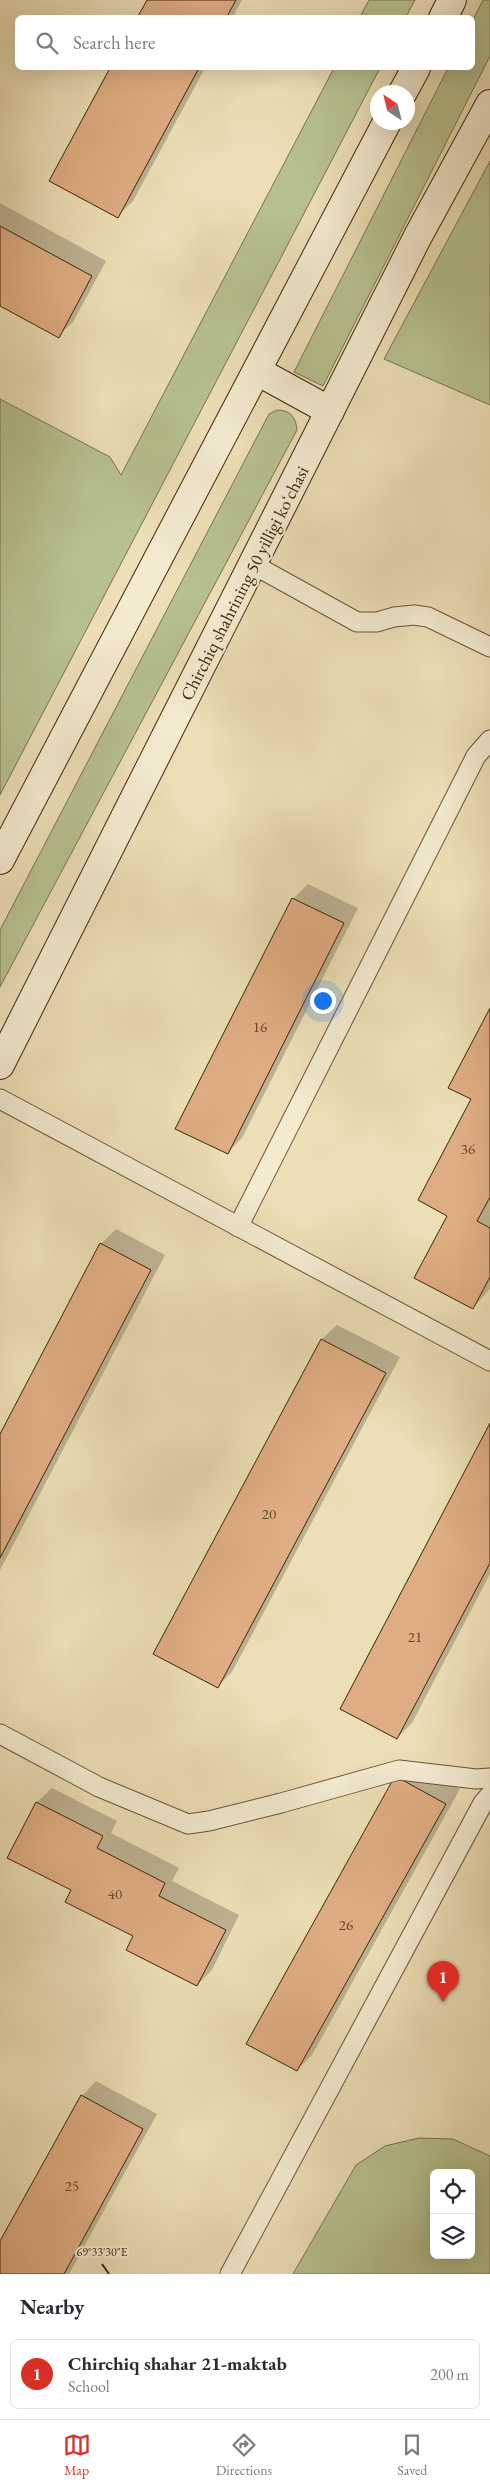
<!DOCTYPE html>
<html lang="en">
<head>
<meta charset="utf-8">
<style>
	:root { --surface:#fff; --page:#f7f7f7; --text:#2b2b33; --muted:#7c7c81; --line:#e1e1e2; --accent:#d93025 }
	body { margin:0; font-family:"EB Garamond",serif; background:var(--page); color:var(--text) }
	.controls { position:absolute; right:15px; bottom:15px; display:grid; overflow:hidden; border-radius:8px; box-shadow:0 5px 20px #0002 }
	.controls button { width:45px; height:45px; display:grid; place-items:center; padding:0; border:0; border-bottom:1px solid var(--line); background:var(--surface); color:var(--text); font:25px sans-serif }
	.compass { position:absolute; left:370px; top:85px; width:45px; height:45px; border-radius:50%; background:var(--surface); box-shadow:0 5px 20px #0002; rotate:325deg }
	.you { position:absolute; left:322px; top:1000px; width:18px; height:18px; margin:-12px; border:4px solid #fff; border-radius:50%; background:#1a73e8; box-shadow:0 0 0 8px #1a73e833 }
	.badge { display:grid; place-items:center; width:32px; height:32px; border-radius:50%; background:var(--accent); color:#fff; font-size:16px; font-weight:700 }
	.pin { position:absolute; translate:-50% -41px; filter:drop-shadow(0 1px 2px #0008) }
	.pin::after { content:''; position:absolute; top:26px; width:18px; height:15px; background:inherit; clip-path:polygon(0 0,100% 0,50% 100%) }
	.list { margin:0; padding:0; list-style:none }
	h2 { display:flex; justify-content:space-between; align-items:center; height:65px; margin:0; padding:0 20px; font-size:21px }
	h2 small { font-size:16px; font-weight:400; color:var(--muted) }
	.list li { display:grid; grid-template-columns:32px 1fr auto; gap:15px; align-items:center; box-sizing:border-box; height:70px; margin:0 10px 10px; padding:0 10px; border:1px solid var(--line); border-radius:8px }
	.list b { display:block; font-size:19px; white-space:nowrap }
	.list p { margin:0; font-size:16px; white-space:nowrap; color:var(--muted) }
	.list em { font-size:16px; font-style:normal; color:var(--muted) }
	.icon { flex:none; width:28px; height:28px; fill:none; stroke:currentColor; stroke-width:2; stroke-linecap:round; stroke-linejoin:round }
	.map { position:relative; flex:none; width:490px; height:2274px; overflow:hidden }
	.search { position:absolute; background:var(--surface); box-shadow:0 5px 20px #0002; left:15px; right:15px; top:15px; height:55px; display:flex; align-items:center; gap:12px; box-sizing:border-box; padding:0 18px; border-radius:8px; color:var(--muted); font-size:19px }
	.sheet { height:145px; background:var(--surface) }
	nav { display:flex; justify-content:space-around; align-items:center; box-sizing:border-box; height:70px; border-top:1px solid var(--line); background:var(--surface); font-size:14px; color:var(--muted) }
	nav a { display:grid; justify-items:center; gap:2px }
	nav .on { color:var(--accent) }
	.map>svg:first-child { display:block }
	.green { fill:#b7c18e; stroke:#7a744c; fill-rule:evenodd }
	.shadow { fill:#0003 }
	.building { fill:#dfad83; stroke:#3c270a }
	.lines { fill:none; stroke-linecap:round; stroke-linejoin:round }
	.service-casing { stroke:#685535; stroke-width:21 }
	.secondary-casing { stroke:#3c270a; stroke-width:30 }
	.service { stroke:#f3ead0; stroke-width:19 }
	.secondary { stroke:#f3ead0; stroke-width:28 }
	.ticks { fill:none; stroke:#3c270a; stroke-width:2 }
	.labels { text-anchor:middle; dominant-baseline:central; stroke-width:4.5; stroke-linejoin:round; paint-order:stroke }
	.number-label { font-size:15px; fill:#654828 }
	.street-label { font-size:18px; fill:#3c270a; stroke:#f3ead0 }
	.ticks-label { font-size:12px; text-anchor:middle; fill:#3c270a; stroke:#f3ead0; stroke-width:4.5; stroke-linejoin:round; paint-order:stroke }
</style>
</head>
<body>
<div class="map">
<svg width="490" height="2274" viewBox="0 0 490 2274">
	<rect width="100%" height="100%" fill="#ecdeb6"/>
	<filter id="stains"><feTurbulence type="fractalNoise" baseFrequency=".004" numOctaves="4"/><feColorMatrix values="0 0 0 0 .2 0 0 0 0 .09 0 0 0 0 .02 0 0 0 .5 -.17"/></filter>
	<radialGradient id="worn" r=".72"><stop offset=".6" stop-color="#630" stop-opacity="0"/><stop offset="1" stop-color="#630" stop-opacity=".3"/></radialGradient>
	<!-- green -->
	<g class="green">
		<path d="M369 0H415L406 17H360Z"/>
		<path d="M483 0H490V56L323 386 294 372 448 68H472L473 20Z"/>
		<path d="M334 68H380L0 795V399L110 457 121 475Z"/>
		<path d="M490 161V405L384 359Z"/>
		<path d="M277 410C290 410 296 417 297 430L0 987V930L269 414Z"/>
		<path d="M419 2138 453 2139 490 2156V2274H293L356 2165 385 2146ZM434 2173H471V2255H434Z"/>
	</g>
	<!-- shadow -->
	<g class="shadow">
		<path d="M148 0H242L232 18H139Z"/>
		<path d="M112 68H205L133 201 118 216 51 181Z"/>
		<path d="M0 203 106 261 73 322 58 336 0 305Z"/>
		<path d="M308 884 358 908 242 1138 227 1153 293 899Z"/>
		<path d="M490 1010V1289L473 1308 448 1215Z"/>
		<path d="M116 1229 165 1255 0 1570V1436L101 1244Z"/>
		<path d="M337 1325 400 1357 232 1672 218 1686 155 1654 322 1339Z"/>
		<path d="M490 1426V1574L412 1723 397 1738Z"/>
		<path d="M411 1762 460 1789 312 2055 297 2070 248 2043Z"/>
		<path d="M52 1788 117 1821 111 1833 179 1868 172 1881 239 1915 212 1970 197 1985 73 1890 9 1857 37 1802Z"/>
		<path d="M96 2081 157 2114 69 2274H0V2243L82 2096Z"/>
	</g>
	<!-- building -->
	<g class="building">
		<path d="M147 0H236L226 18H137Z"/>
		<path d="M110 68H199L118 218 49 181Z"/>
		<path d="M0 226 92 276 59 338 0 306Z"/>
		<path d="M292 898 344 923 228 1154 175 1129Z"/>
		<path d="M490 1008V1197L477 1221 490 1228V1277L473 1309 414 1278 447 1216 418 1200 471 1099 448 1088Z"/>
		<path d="M100 1243 151 1270 0 1558V1434Z"/>
		<path d="M321 1339 386 1373 218 1688 153 1654Z"/>
		<path d="M490 1423V1563L397 1739 340 1709Z"/>
		<path d="M395 1776 446 1804 297 2071 246 2044Z"/>
		<path d="M36 1802 103 1836 97 1848 165 1883 159 1896 226 1930 197 1986 126 1950 133 1936 65 1902 71 1890 7 1858Z"/>
		<path d="M81 2095 143 2129 64 2274H0V2241Z"/>
	</g>
	<g class="lines">
		<defs>
			<g id="service">
				<path d="M254 565 357 622H377L394 617 414 615 428 617 490 647"/>
				<path d="M0 1099 490 1361"/>
				<path d="M238 1227 476 756 490 740"/>
				<path d="M0 1734 99 1787 188 1824 209 1821 281 1803 399 1770 476 1779 490 1778"/>
				<path d="M230 2274 483 1803 490 1795"/>
			</g>
			<g id="secondary">
				<path d="M443 18 452 0"/>
				<path d="M403 92 416 68"/>
				<path d="M257 371 330 411"/>
				<path d="M0 860 387 122"/>
				<path d="M0 1065 418 236 490 104"/>
			</g>
		</defs>
		<!-- service casing -->
		<use href="#service" class="service-casing"/>
		<!-- secondary casing -->
		<use href="#secondary" class="secondary-casing"/>
		<!-- service -->
		<use href="#service" class="service"/>
		<!-- secondary -->
		<use href="#secondary" class="secondary"/>
	</g>
	<!-- ticks -->
	<path class="ticks" d="M102 2264 109 2274"/>
	<g class="labels">
		<!-- number labels -->
		<g class="number-label">
			<text x="260" y="1026">16</text>
			<text x="468" y="1148">36</text>
			<text x="269" y="1513">20</text>
			<text x="415" y="1636">21</text>
			<text x="115" y="1893">40</text>
			<text x="346" y="1924">26</text>
			<text x="72" y="2185">25</text>
		</g>
		<!-- street labels -->
		<g class="street-label">
			<text transform="translate(244 583) rotate(-63)">Chirchiq shahrining 50 yilligi koʻchasi</text>
		</g>
	</g>
	<g class="ticks-label">
		<text x="102" y="2256">69°33'30"E</text>
	</g>
	<rect width="100%" height="100%" filter="url(#stains)"/>
	<rect width="100%" height="100%" fill="url(#worn)"/>
</svg>
<div class="controls">
<button><svg class="icon" aria-label="locate" viewBox="0 0 24 24"><circle cx="12" cy="12" r="6"/><path d="M12 2v4M12 18v4M2 12h4M18 12h4"/></svg></button>
<button><svg class="icon" aria-label="layers" viewBox="0 0 24 24"><path d="M12 4l9 5-9 5-9-5zM3 14l9 5 9-5"/></svg></button>
</div>
<svg class="compass" viewBox="-18 -18 36 36"><path d="M0-13l5 13h-10z" fill="#e53935"/><path d="M0 13l5-13h-10z" fill="#7c7c81"/></svg>
<div class="you"></div>
<div class="pin badge" style="left:443px;top:2002px">1</div>
<div class="search"><svg class="icon" aria-label="search" viewBox="0 0 24 24"><circle cx="10" cy="10" r="6"/><path d="M15 15l6 6"/></svg>Search here</div>
</div>
<section class="sheet">
<h2>Nearby<small></small></h2>
<ul class="list">
<li><span class="badge">1</span><div><b>Chirchiq shahar 21-maktab</b><p>School</p></div><em>200 m</em></li>
</ul>
</section>
<nav>
<a class="on"><svg class="icon" aria-label="map" viewBox="0 0 24 24"><path d="M3 6l6-2 6 2 6-2v14l-6 2-6-2-6 2zM9 4v14M15 6v14"/></svg>Map</a>
<a><svg class="icon" aria-label="directions" viewBox="0 0 24 24"><path d="M12 3l9 9-9 9-9-9zM9 14v-3h6M13 9l2 2-2 2"/></svg>Directions</a>
<a><svg class="icon" aria-label="saved" viewBox="0 0 24 24"><path d="M7 4h10v16l-5-4-5 4z"/></svg>Saved</a>
</nav>
</body>
</html>
